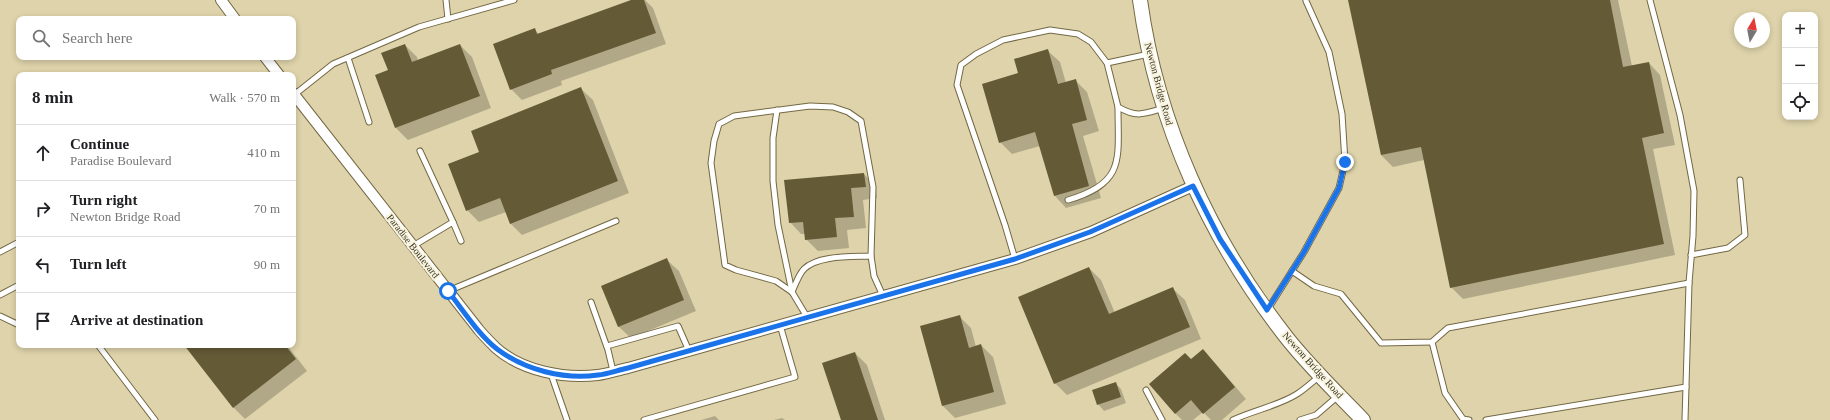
<!DOCTYPE html>
<html lang="en">
<head>
<meta charset="utf-8">
<style>
	:root { --surface:#fff; --page:#f2f2f2; --text:#202124; --muted:#757577; --line:#e0e0e0 }
	body { margin:0; font-family:Georgia,serif; background:var(--page); color:var(--text) }
	.controls { position:absolute; right:12px; top:12px; display:grid; overflow:hidden; border-radius:8px; box-shadow:0 2px 6px #0003 }
	.controls button { width:36px; height:36px; display:grid; place-items:center; padding:0; border:0; border-bottom:1px solid var(--line); background:var(--surface); color:var(--text); font:20px sans-serif }
	.compass { position:absolute; left:1734px; top:12px; width:36px; height:36px; border-radius:50%; background:var(--surface); box-shadow:0 2px 6px #0003; rotate:10deg }
	.stop { position:absolute; width:12px; height:12px; margin:-9px; border:3px solid #1a73e8; border-radius:50%; background:#fff }
	.stop.end { background:#1a73e8; border-color:#fff; box-shadow:0 1px 4px #0008 }
	.list { margin:0; padding:0; list-style:none }
	h2 { display:flex; justify-content:space-between; align-items:center; height:52px; margin:0; padding:0 16px; font-size:17px }
	h2 small { font-size:13px; font-weight:400; color:var(--muted) }
	.list li { display:grid; grid-template-columns:26px 1fr auto; gap:12px; align-items:center; box-sizing:border-box; height:56px; padding:0 16px; border-top:1px solid var(--line) }
	.list b { display:block; font-size:15px; white-space:nowrap }
	.list p { margin:0; font-size:13px; white-space:nowrap; color:var(--muted) }
	.list em { font-size:13px; font-style:normal; color:var(--muted) }
	.icon { flex:none; width:22px; height:22px; fill:none; stroke:currentColor; stroke-width:2; stroke-linecap:round; stroke-linejoin:round }
	.map { position:relative; flex:none; width:1830px; height:420px; overflow:hidden }
	.search { position:absolute; background:var(--surface); box-shadow:0 2px 6px #0003; left:16px; top:16px; width:280px; height:44px; display:flex; align-items:center; gap:10px; box-sizing:border-box; padding:0 14px; border-radius:8px; color:var(--muted); font-size:15px }
	.panel { position:absolute; background:var(--surface); box-shadow:0 2px 6px #0003; left:16px; top:72px; width:280px; height:276px; border-radius:8px }
	.map>svg:first-child { display:block }
	.shadow { fill:#0003 }
	.building { fill:#655a36 }
	.lines { fill:none; stroke-linecap:round; stroke-linejoin:round }
	.lane-casing { stroke:#736844; stroke-width:7 }
	.street-casing { stroke:#736844; stroke-width:12 }
	.secondary-casing { stroke:#736844; stroke-width:16 }
	.lane { stroke:#fff; stroke-width:5 }
	.street { stroke:#fff; stroke-width:10 }
	.secondary { stroke:#fff; stroke-width:14 }
	.route { stroke:#1a73e8; stroke-width:5 }
	.labels { text-anchor:middle; dominant-baseline:central; stroke-width:4; stroke-linejoin:round; paint-order:stroke }
	.street-label { font-size:10px; fill:#373322; stroke:#f9f4df }
</style>
</head>
<body>
<div class="map">
<svg width="1830" height="420" viewBox="0 0 1830 420">
	<rect width="100%" height="100%" fill="#ded3aa"/>
	<!-- shadow -->
	<g class="shadow">
		<path d="M634 0H645L653 8 666 44 561 81 562 85 522 100 511 89 534 29 539 34Z"/>
		<path d="M1349 0H1618L1632 66 1649 63 1660 75 1675 145 1653 149 1675 255 1463 299 1451 287 1424 160 1393 167 1381 155Z"/>
		<path d="M405 45 417 57 418 61 460 45 472 57 491 108 408 140 396 128 376 76 389 71Z"/>
		<path d="M1048 51 1060 62 1066 83 1075 80 1087 92 1099 131 1083 136 1101 198 1066 208 1055 196 1040 146 1012 154 1000 142 1020 74Z"/>
		<path d="M581 89 593 100 629 193 522 235 510 223 506 212 479 222 467 210 480 152Z"/>
		<path d="M864 174 876 186 877 198 863 200 866 228 847 230 849 248 818 251 806 239V234H801L790 222Z"/>
		<path d="M667 260 679 271 696 311 631 338 619 327 602 286Z"/>
		<path d="M1089 268 1101 280 1115 313 1173 289 1185 300 1201 339 1067 395 1055 383Z"/>
		<path d="M959 316 971 328 976 347 981 345 993 357 1006 404 955 418 943 406 921 327Z"/>
		<path d="M186 345H287L307 371 245 419 233 407Z"/>
		<path d="M855 353 867 365 885 420H842Z"/>
		<path d="M1214 362 1246 399 1222 420H1211L1203 412 1193 420H1182L1175 413Z"/>
		<path d="M1115 383 1121 389 1126 403 1104 411 1098 404Z"/>
		<path d="M715 416 719 420H701Z"/>
		<path d="M782 418 785 420H774Z"/>
	</g>
	<!-- building -->
	<g class="building">
		<path d="M631 0H644L656 33 551 70 552 74 510 90 493 44 535 28 537 34Z"/>
		<path d="M1348 0H1610L1623 67 1649 62 1664 133 1642 138 1664 244 1450 288 1421 147 1381 155Z"/>
		<path d="M405 44 412 62 460 44 480 96 395 128 375 75 388 70 381 53Z"/>
		<path d="M1048 49 1058 84 1076 79 1087 120 1072 124 1089 186 1054 196 1035 132 999 143 982 84 1018 73 1014 59Z"/>
		<path d="M581 87 618 181 510 224 500 198 466 211 448 164 479 152 471 131Z"/>
		<path d="M864 173 866 187 851 188 854 217 835 218 837 237 805 240 803 222 789 223 784 180Z"/>
		<path d="M667 258 684 300 618 327 601 286Z"/>
		<path d="M1089 267 1109 314 1173 287 1190 327 1054 384 1018 297Z"/>
		<path d="M960 315 969 348 981 344 994 392 942 406 920 326Z"/>
		<path d="M184 345H285L296 359 233 408Z"/>
		<path d="M1203 349 1235 387 1203 414 1191 400 1175 414 1149 384 1185 353 1191 359Z"/>
		<path d="M855 352 878 420H841L822 363Z"/>
		<path d="M1116 382 1121 397 1097 405 1092 390Z"/>
	</g>
	<g class="lines">
		<defs>
			<g id="lane">
				<path d="M446 0 448 19"/>
				<path d="M1650 0 1680 115 1694 191 1693 236 1689 283 1685 420"/>
				<path d="M348 58 369 122"/>
				<path d="M1107 63 1149 54"/>
				<path d="M294 95 333 64 419 27 514 0"/>
				<path d="M777 110 773 138V181L778 225 792 292 807 317"/>
				<path d="M1068 200C1126 183 1118 159 1118 107"/>
				<path d="M453 222 461 241"/>
				<path d="M413 246 453 222 420 151"/>
				<path d="M0 252 19 242"/>
				<path d="M1691 255 1728 248 1745 235 1740 180"/>
				<path d="M1015 259 1005 225 957 85 961 65 976 54 1003 40 1050 30 1078 34 1091 42 1107 63 1118 107C1137 118 1144 114 1164 108"/>
				<path d="M1292 271 1314 286 1341 294 1381 343 1432 342 1448 328 1689 283"/>
				<path d="M448 291 616 221"/>
				<path d="M792 292 776 281 736 270 725 265 711 163 714 141 719 124 734 116 810 106 833 107 848 112 861 121 873 187 871 256 874 276 883 296"/>
				<path d="M792 292C795 285 799 274 804 269 818 255 852 257 871 256"/>
				<path d="M0 295 19 285"/>
				<path d="M591 302 608 350 613 371"/>
				<path d="M1268 309 1304 252 1339 188 1345 162 1342 114 1329 52 1306 1"/>
				<path d="M0 316 19 325"/>
				<path d="M1432 342 1445 393 1463 419 1469 420"/>
				<path d="M98 345 155 420"/>
				<path d="M607 346 678 326 689 351"/>
				<path d="M551 374 567 420"/>
				<path d="M1146 390 1162 420"/>
				<path d="M644 420 795 377 780 325"/>
				<path d="M1233 420C1254 410 1278 406 1297 394 1305 389 1312 382 1320 376"/>
				<path d="M1300 420 1316 415 1338 396"/>
				<path d="M1486 420 1686 387"/>
			</g>
			<g id="street">
				<path d="M221 0 235 19"/>
				<path d="M265 57 279 75"/>
				<path d="M293 93 479 330C484 336 490 342 496 348 522 371 564 379 598 375 608 374 618 370 628 368L1015 259 1091 232 1193 186"/>
			</g>
			<path id="secondary" d="M1140 0C1157 124 1210 240 1287 338 1310 367 1337 393 1363 420"/>
		</defs>
		<!-- lane casing -->
		<use href="#lane" class="lane-casing"/>
		<!-- street casing -->
		<use href="#street" class="street-casing"/>
		<!-- secondary casing -->
		<use href="#secondary" class="secondary-casing"/>
		<!-- lane -->
		<use href="#lane" class="lane"/>
		<!-- street -->
		<use href="#street" class="street"/>
		<!-- secondary -->
		<use href="#secondary" class="secondary"/>
	</g>
	<g class="lines">
		<!-- route -->
		<path class="route" d="M448 291C463 310 478 334 497 349 525 370 564 380 598 375 608 374 618 370 628 368L1015 259 1090 232 1193 186 1220 239 1267 310 1304 252 1339 188 1345 162"/>
	</g>
	<g class="labels">
		<!-- street labels -->
		<g class="street-label">
			<text transform="translate(1159 84) rotate(75)">Newton Bridge Road</text>
			<text transform="translate(413 246) rotate(52)">Paradise Boulevard</text>
			<text transform="translate(1313 365) rotate(48)">Newton Bridge Road</text>
		</g>
	</g>
</svg>
<div class="controls">
<button>+</button>
<button>−</button>
<button><svg class="icon" aria-label="locate" viewBox="0 0 24 24"><circle cx="12" cy="12" r="6"/><path d="M12 2v4M12 18v4M2 12h4M18 12h4"/></svg></button>
</div>
<svg class="compass" viewBox="-18 -18 36 36"><path d="M0-13l5 13h-10z" fill="#e53935"/><path d="M0 13l5-13h-10z" fill="#757577"/></svg>
<div class="stop" style="left:448px;top:291px"></div>
<div class="stop end" style="left:1345px;top:162px"></div>
<div class="search"><svg class="icon" aria-label="search" viewBox="0 0 24 24"><circle cx="10" cy="10" r="6"/><path d="M15 15l6 6"/></svg>Search here</div>
<section class="panel">
<h2>8 min<small>Walk · 570 m</small></h2>
<ul class="list">
<li><svg class="icon" aria-label="ahead" viewBox="0 0 24 24"><path d="M12 20V5M6 11l6-6 6 6"/></svg><div><b>Continue</b><p>Paradise Boulevard</p></div><em>410 m</em></li>
<li><svg class="icon" aria-label="right" viewBox="0 0 24 24"><path d="M7 20v-9h11M14 6l5 5-5 5"/></svg><div><b>Turn right</b><p>Newton Bridge Road</p></div><em>70 m</em></li>
<li><svg class="icon" aria-label="left" viewBox="0 0 24 24"><path d="M17 20v-9H6M10 6l-5 5 5 5"/></svg><div><b>Turn left</b></div><em>90 m</em></li>
<li><svg class="icon" aria-label="arrive" viewBox="0 0 24 24"><path d="M6 21V4h12l-3 4 3 4H6"/></svg><div><b>Arrive at destination</b></div></li>
</ul>
</section>
</div>
</body>
</html>
